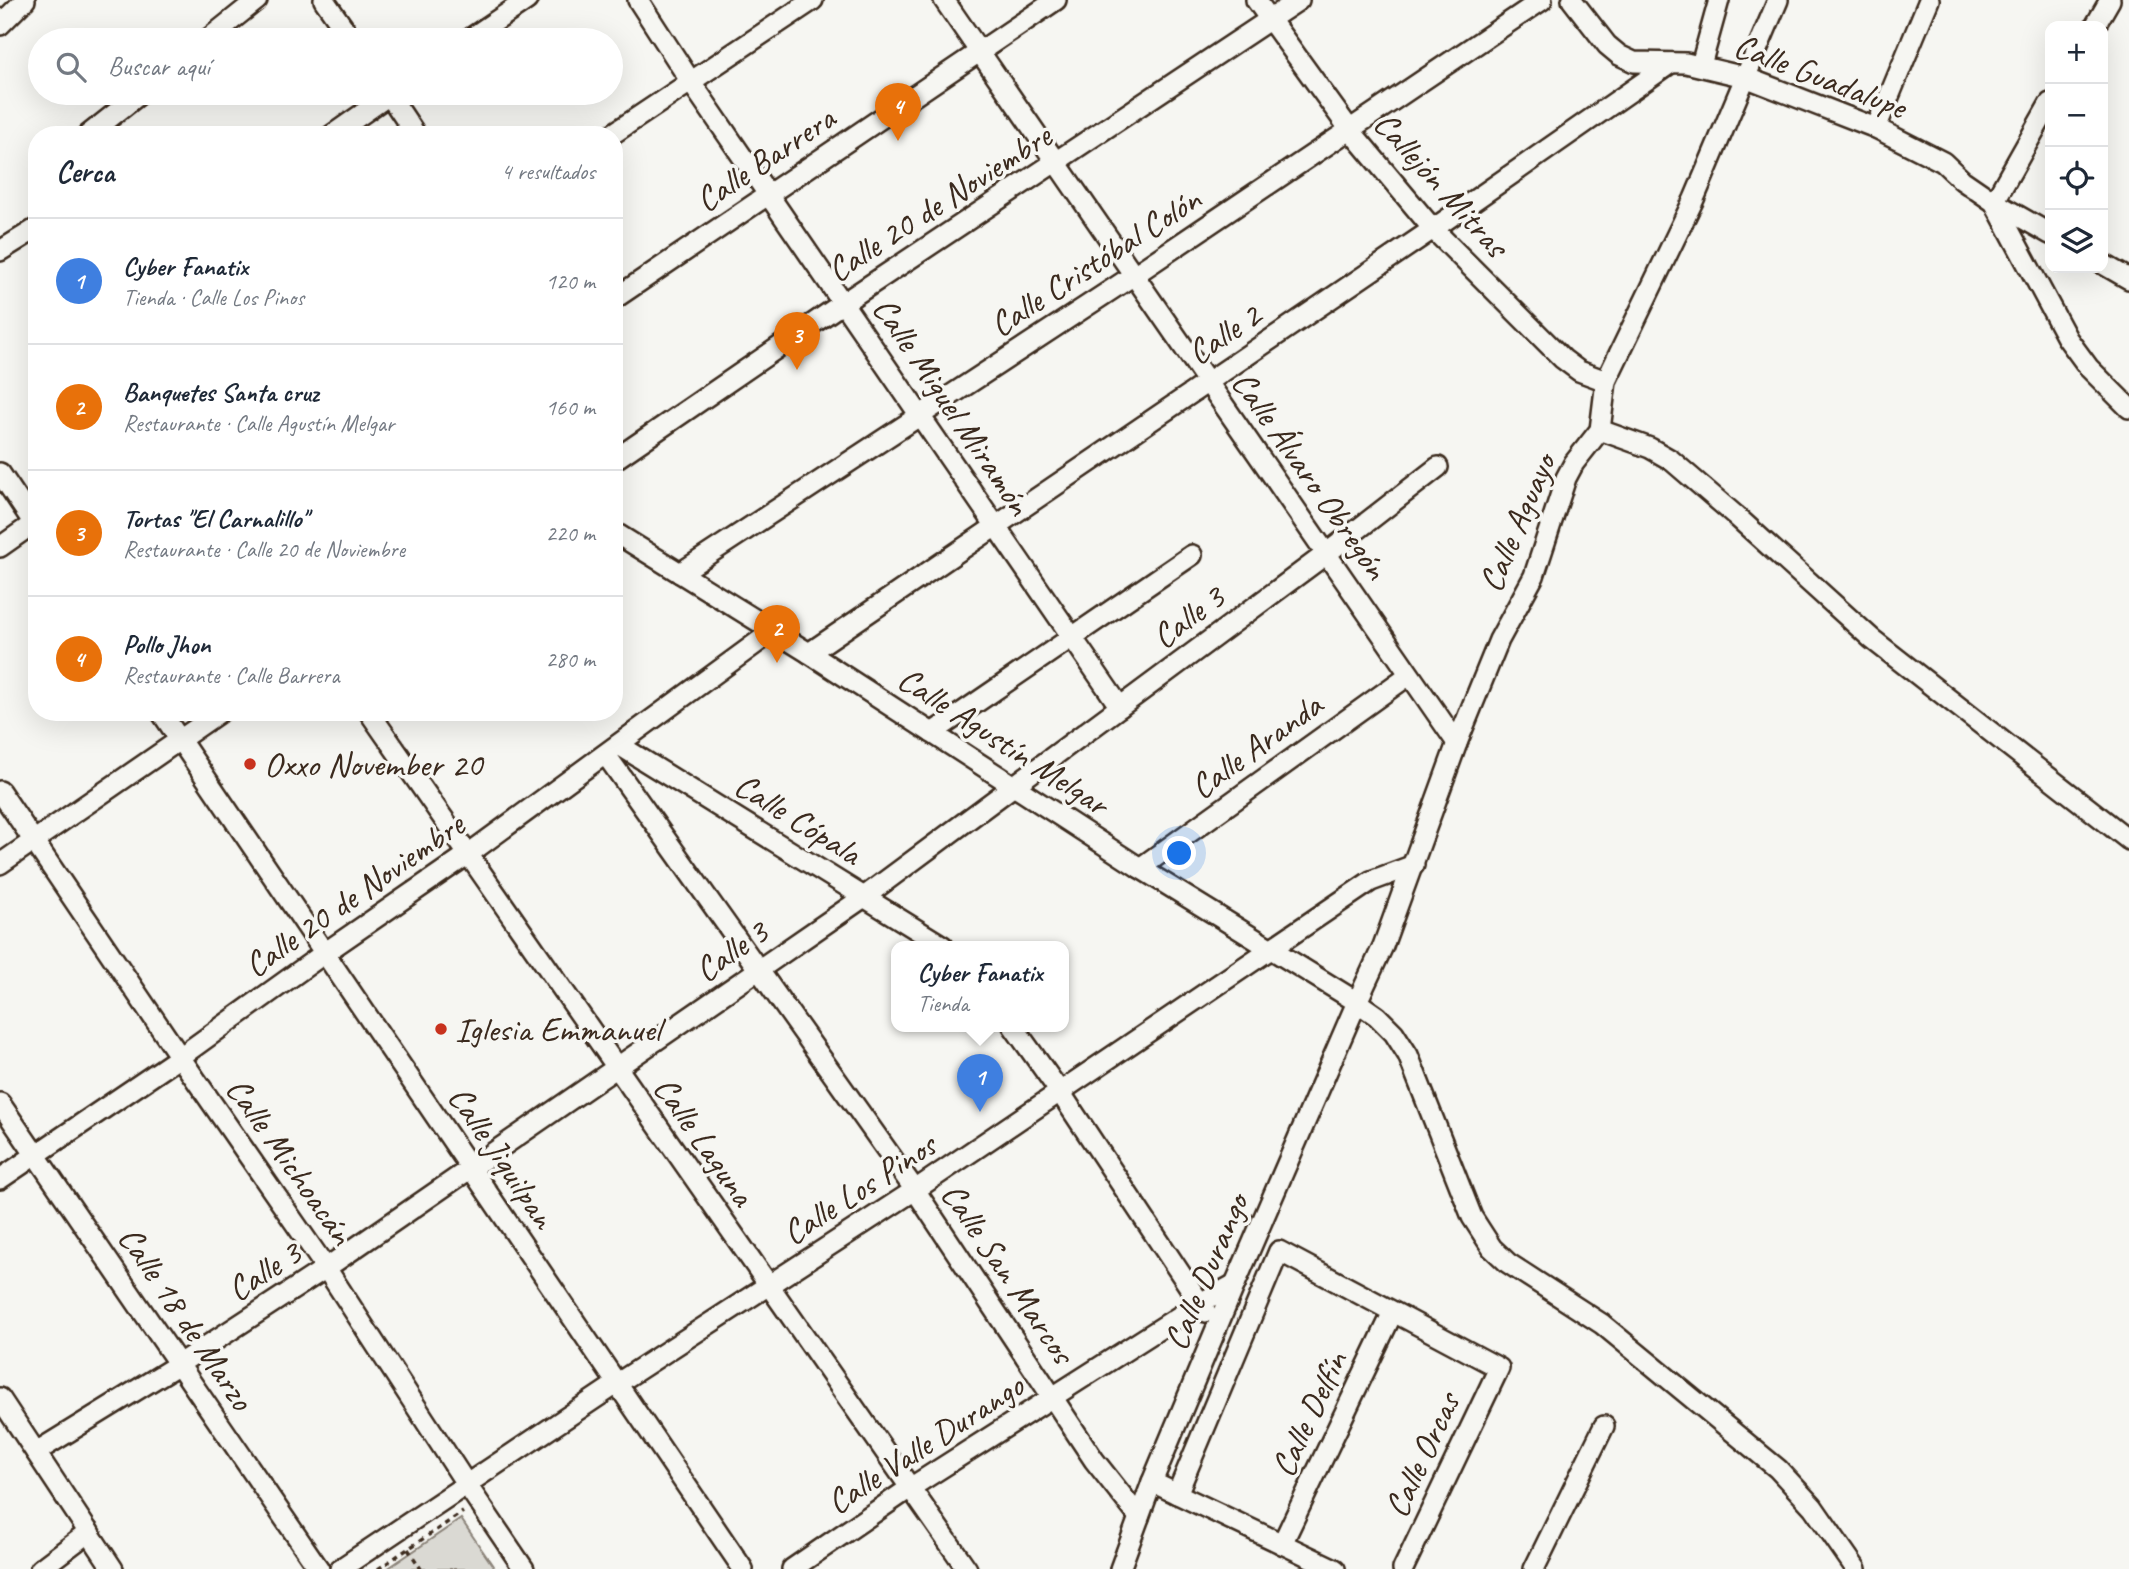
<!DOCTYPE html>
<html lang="es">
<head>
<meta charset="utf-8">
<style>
	:root { --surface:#fff; --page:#f2f2f3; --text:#1f2937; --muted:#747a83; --line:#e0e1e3; --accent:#c8321e }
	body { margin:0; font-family:Caveat,sans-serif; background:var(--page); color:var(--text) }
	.controls { position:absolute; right:21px; top:21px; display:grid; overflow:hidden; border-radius:14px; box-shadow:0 7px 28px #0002 }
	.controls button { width:63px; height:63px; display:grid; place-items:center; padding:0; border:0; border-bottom:2px solid var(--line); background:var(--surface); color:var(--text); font:35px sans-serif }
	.you { position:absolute; left:1180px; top:854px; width:24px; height:24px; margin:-18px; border:5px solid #fff; border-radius:50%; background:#1a73e8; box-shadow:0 0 0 10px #1a73e833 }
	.badge { display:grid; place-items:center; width:46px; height:46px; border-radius:50%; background:var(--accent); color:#fff; font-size:23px; font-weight:700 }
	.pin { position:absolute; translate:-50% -58px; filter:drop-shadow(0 2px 4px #0008) }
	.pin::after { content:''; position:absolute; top:37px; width:24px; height:21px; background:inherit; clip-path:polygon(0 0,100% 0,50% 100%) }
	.popup { position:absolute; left:891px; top:941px; width:178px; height:91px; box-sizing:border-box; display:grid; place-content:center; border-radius:14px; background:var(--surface); filter:drop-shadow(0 2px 5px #0005); font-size:23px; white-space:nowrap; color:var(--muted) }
	.popup b { font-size:26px; color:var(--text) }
	.popup::after { content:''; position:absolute; left:50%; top:100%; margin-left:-14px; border:14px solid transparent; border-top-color:var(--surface) }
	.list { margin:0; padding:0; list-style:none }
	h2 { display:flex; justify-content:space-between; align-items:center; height:91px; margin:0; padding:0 28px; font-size:30px }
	h2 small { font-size:23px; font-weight:400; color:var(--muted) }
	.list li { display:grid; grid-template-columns:46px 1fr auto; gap:21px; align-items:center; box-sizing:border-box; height:126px; padding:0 28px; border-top:2px solid var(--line) }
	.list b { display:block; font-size:26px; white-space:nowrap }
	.list p { margin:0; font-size:23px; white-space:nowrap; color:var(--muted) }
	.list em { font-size:23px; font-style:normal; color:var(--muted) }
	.icon { flex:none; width:38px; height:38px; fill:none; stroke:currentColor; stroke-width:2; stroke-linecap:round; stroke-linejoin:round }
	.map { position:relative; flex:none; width:2129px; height:1569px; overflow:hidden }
	.search { position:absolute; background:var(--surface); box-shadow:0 7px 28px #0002; left:28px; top:28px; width:595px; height:77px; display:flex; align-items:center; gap:18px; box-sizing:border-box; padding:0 24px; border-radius:38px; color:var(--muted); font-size:26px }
	.panel { position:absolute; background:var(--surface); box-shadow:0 7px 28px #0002; left:28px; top:126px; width:595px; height:595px; border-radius:28px }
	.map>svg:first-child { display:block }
	.green { fill:#dad9d3; stroke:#8a8278; stroke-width:2 }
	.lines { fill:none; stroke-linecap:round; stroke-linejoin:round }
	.minor-casing { stroke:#3b2a1e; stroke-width:24 }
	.path { stroke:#3b2a1e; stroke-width:3.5; stroke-dasharray:5 5; stroke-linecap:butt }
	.minor { stroke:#f6f6f2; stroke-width:19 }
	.poi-dot { fill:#c8321e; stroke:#f6f6f2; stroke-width:2.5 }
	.labels { text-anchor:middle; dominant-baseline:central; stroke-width:7; stroke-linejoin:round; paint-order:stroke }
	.street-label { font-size:35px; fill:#3b2a1e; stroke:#f6f6f2 }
	.poi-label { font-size:35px; fill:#3b2a1e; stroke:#f6f6f2; text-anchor:start }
</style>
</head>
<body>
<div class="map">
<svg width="2129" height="1569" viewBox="0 0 2129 1569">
	<rect width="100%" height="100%" fill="#f6f6f2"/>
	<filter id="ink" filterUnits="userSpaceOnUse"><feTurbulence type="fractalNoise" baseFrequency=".0143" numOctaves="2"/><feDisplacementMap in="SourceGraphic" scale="14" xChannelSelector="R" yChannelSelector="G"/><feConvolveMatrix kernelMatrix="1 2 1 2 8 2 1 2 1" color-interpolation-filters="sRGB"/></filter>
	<g filter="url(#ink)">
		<!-- green -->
		<path class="green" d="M461 1519 495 1569H387Z"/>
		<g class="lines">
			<defs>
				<g id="minor">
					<path d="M324 0 352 40"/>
					<path d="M638 0 691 82 1120 707"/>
					<path d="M944 0 1457 743"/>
					<path d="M1256 0 1350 130 1433 229 1563 359 1579 371 1606 381"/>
					<path d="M1572 0 1607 45 1619 55 1634 62 1686 63 1745 77 1876 128 1943 162 1962 180 1994 202 2067 338 2089 368 2129 408"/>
					<path d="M0 25 25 0"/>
					<path d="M2095 26 2110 0"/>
					<path d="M207 40 257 0"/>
					<path d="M468 40 527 0"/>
					<path d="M1701 65 1719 0"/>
					<path d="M388 93 416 135"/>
					<path d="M2050 103 1994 202 2050 234"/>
					<path d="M1876 128 1929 0"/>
					<path d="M88 135 141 93"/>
					<path d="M332 135 392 93"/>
					<path d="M611 135 813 0"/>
					<path d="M0 251 37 228"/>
					<path d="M2103 264 2129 279"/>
					<path d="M614 299 1056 0"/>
					<path d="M1600 430 1650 448 1671 460 1735 515 1872 639 2129 840"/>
					<path d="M614 460 843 303 1299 0"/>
					<path d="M0 473 37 528"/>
					<path d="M614 532 809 653 1140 868 1357 1002 1377 1016 1394 1033 1408 1055 1472 1217 1492 1248 1508 1263 1602 1324 1778 1469 1813 1507 1856 1569"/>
					<path d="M0 547 37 521"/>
					<path d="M680 573 1134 275 1542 0"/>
					<path d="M809 653 1433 229 1671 63"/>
					<path d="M161 712 743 1569"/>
					<path d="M369 712 967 1569"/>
					<path d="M932 733 1192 555"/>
					<path d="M619 745 943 946"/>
					<path d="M606 755 915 1190 1094 1460 1139 1517"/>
					<path d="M0 791 180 1057 326 1268 467 1485 524 1569"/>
					<path d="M0 864 220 712"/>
					<path d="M1140 868 1409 675"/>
					<path d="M1013 1026 1060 1092 1206 1312"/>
					<path d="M0 1103 319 1569"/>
					<path d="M0 1179 180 1057 326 952 467 855 773 631"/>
					<path d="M0 1398 113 1569"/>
					<path d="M36 1452 179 1364 326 1268 864 897 1326 554 1438 467"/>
					<path d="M1152 1482 1335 1569"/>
					<path d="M1177 1494 1279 1251 1499 1368 1403 1569"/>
					<path d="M1282 1544 1393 1312"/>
					<path d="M40 1569 89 1532"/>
					<path d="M340 1569 618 1383 915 1190 1371 881 1414 865"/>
					<path d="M792 1569 910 1488 1200 1303 1235 1284"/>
					<path d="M1120 1569 1152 1482 1235 1284 1357 1002 1383 946 1457 743 1499 640 1534 576 1566 478 1574 463 1600 430 1606 381 1694 199 1778 0"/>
					<path d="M1534 1569 1604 1426"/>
				</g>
			</defs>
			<!-- minor casing -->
			<use href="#minor" class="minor-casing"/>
			<!-- path -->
			<g class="path">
				<path d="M408 1549 421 1569"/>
				<path d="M378 1569 463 1512"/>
			</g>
			<!-- minor -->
			<use href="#minor" class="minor"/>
		</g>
	</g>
	<!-- markers -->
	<g class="poi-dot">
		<circle cx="250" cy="764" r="7"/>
		<circle cx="441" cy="1029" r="7"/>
	</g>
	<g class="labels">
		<!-- street labels -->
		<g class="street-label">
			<text transform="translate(1820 76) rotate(21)">Calle Guadalupe</text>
			<text transform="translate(765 159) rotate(-34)">Calle Barrera</text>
			<text transform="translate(1441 184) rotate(48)">Callejón Mitras</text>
			<text transform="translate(939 203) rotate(-33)">Calle 20 de Noviembre</text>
			<text transform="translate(1095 262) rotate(-33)">Calle Cristóbal Colón</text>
			<text transform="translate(1224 334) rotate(-34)">Calle 2</text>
			<text transform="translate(952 406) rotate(56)">Calle Miguel Miramón</text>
			<text transform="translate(1310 475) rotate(55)">Calle Álvaro Obregón</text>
			<text transform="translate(1517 523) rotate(-67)">Calle Aguayo</text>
			<text transform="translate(1188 617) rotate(-37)">Calle 3</text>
			<text transform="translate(1003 741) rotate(33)">Calle Agustín Melgar</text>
			<text transform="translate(1256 746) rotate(-36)">Calle Aranda</text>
			<text transform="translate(798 819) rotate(32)">Calle Cópala</text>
			<text transform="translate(354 895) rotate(-35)">Calle 20 de Noviembre</text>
			<text transform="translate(731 951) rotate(-35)">Calle 3</text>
			<text transform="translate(704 1141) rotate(55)">Calle Laguna</text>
			<text transform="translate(502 1157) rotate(56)">Calle Jiquilpan</text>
			<text transform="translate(290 1161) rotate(55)">Calle Michoacán</text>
			<text transform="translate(859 1189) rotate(-33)">Calle Los Pinos</text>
			<text transform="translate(264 1271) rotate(-33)">Calle 3</text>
			<text transform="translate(1206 1272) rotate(-67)">Calle Durango</text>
			<text transform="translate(1008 1273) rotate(56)">Calle San Marcos</text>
			<text transform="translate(186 1318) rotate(56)">Calle 18 de Marzo</text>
			<text transform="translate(1309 1414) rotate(-65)">Calle Delfín</text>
			<text transform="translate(925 1444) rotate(-33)">Calle Valle Durango</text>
			<text transform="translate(1422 1455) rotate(-65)">Calle Orcas</text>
		</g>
		<!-- poi labels -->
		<g class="poi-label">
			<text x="264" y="764">Oxxo November 20</text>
			<text x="455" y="1029">Iglesia Emmanuel</text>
		</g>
	</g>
</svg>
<div class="controls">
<button>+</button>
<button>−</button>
<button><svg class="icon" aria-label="locate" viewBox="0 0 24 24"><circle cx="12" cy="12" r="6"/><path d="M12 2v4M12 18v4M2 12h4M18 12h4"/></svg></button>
<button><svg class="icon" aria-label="layers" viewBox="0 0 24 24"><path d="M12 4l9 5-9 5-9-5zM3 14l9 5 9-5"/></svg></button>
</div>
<div class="you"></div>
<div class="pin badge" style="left:980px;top:1112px;background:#3f7fe0">1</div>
<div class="popup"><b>Cyber Fanatix</b>Tienda</div>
<div class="pin badge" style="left:777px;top:663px;background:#e8710a">2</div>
<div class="pin badge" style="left:797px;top:370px;background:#e8710a">3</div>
<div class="pin badge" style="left:898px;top:141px;background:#e8710a">4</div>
<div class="search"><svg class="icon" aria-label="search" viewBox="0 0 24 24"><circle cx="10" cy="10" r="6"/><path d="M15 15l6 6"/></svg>Buscar aquí</div>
<section class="panel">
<h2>Cerca<small>4 resultados</small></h2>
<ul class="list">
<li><span class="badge" style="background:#3f7fe0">1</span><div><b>Cyber Fanatix</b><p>Tienda · Calle Los Pinos</p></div><em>120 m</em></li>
<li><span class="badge" style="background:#e8710a">2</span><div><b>Banquetes Santa cruz</b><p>Restaurante · Calle Agustín Melgar</p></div><em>160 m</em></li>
<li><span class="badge" style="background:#e8710a">3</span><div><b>Tortas &quot;El Carnalillo&quot;</b><p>Restaurante · Calle 20 de Noviembre</p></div><em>220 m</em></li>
<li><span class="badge" style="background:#e8710a">4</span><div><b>Pollo Jhon</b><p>Restaurante · Calle Barrera</p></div><em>280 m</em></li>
</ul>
</section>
</div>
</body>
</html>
